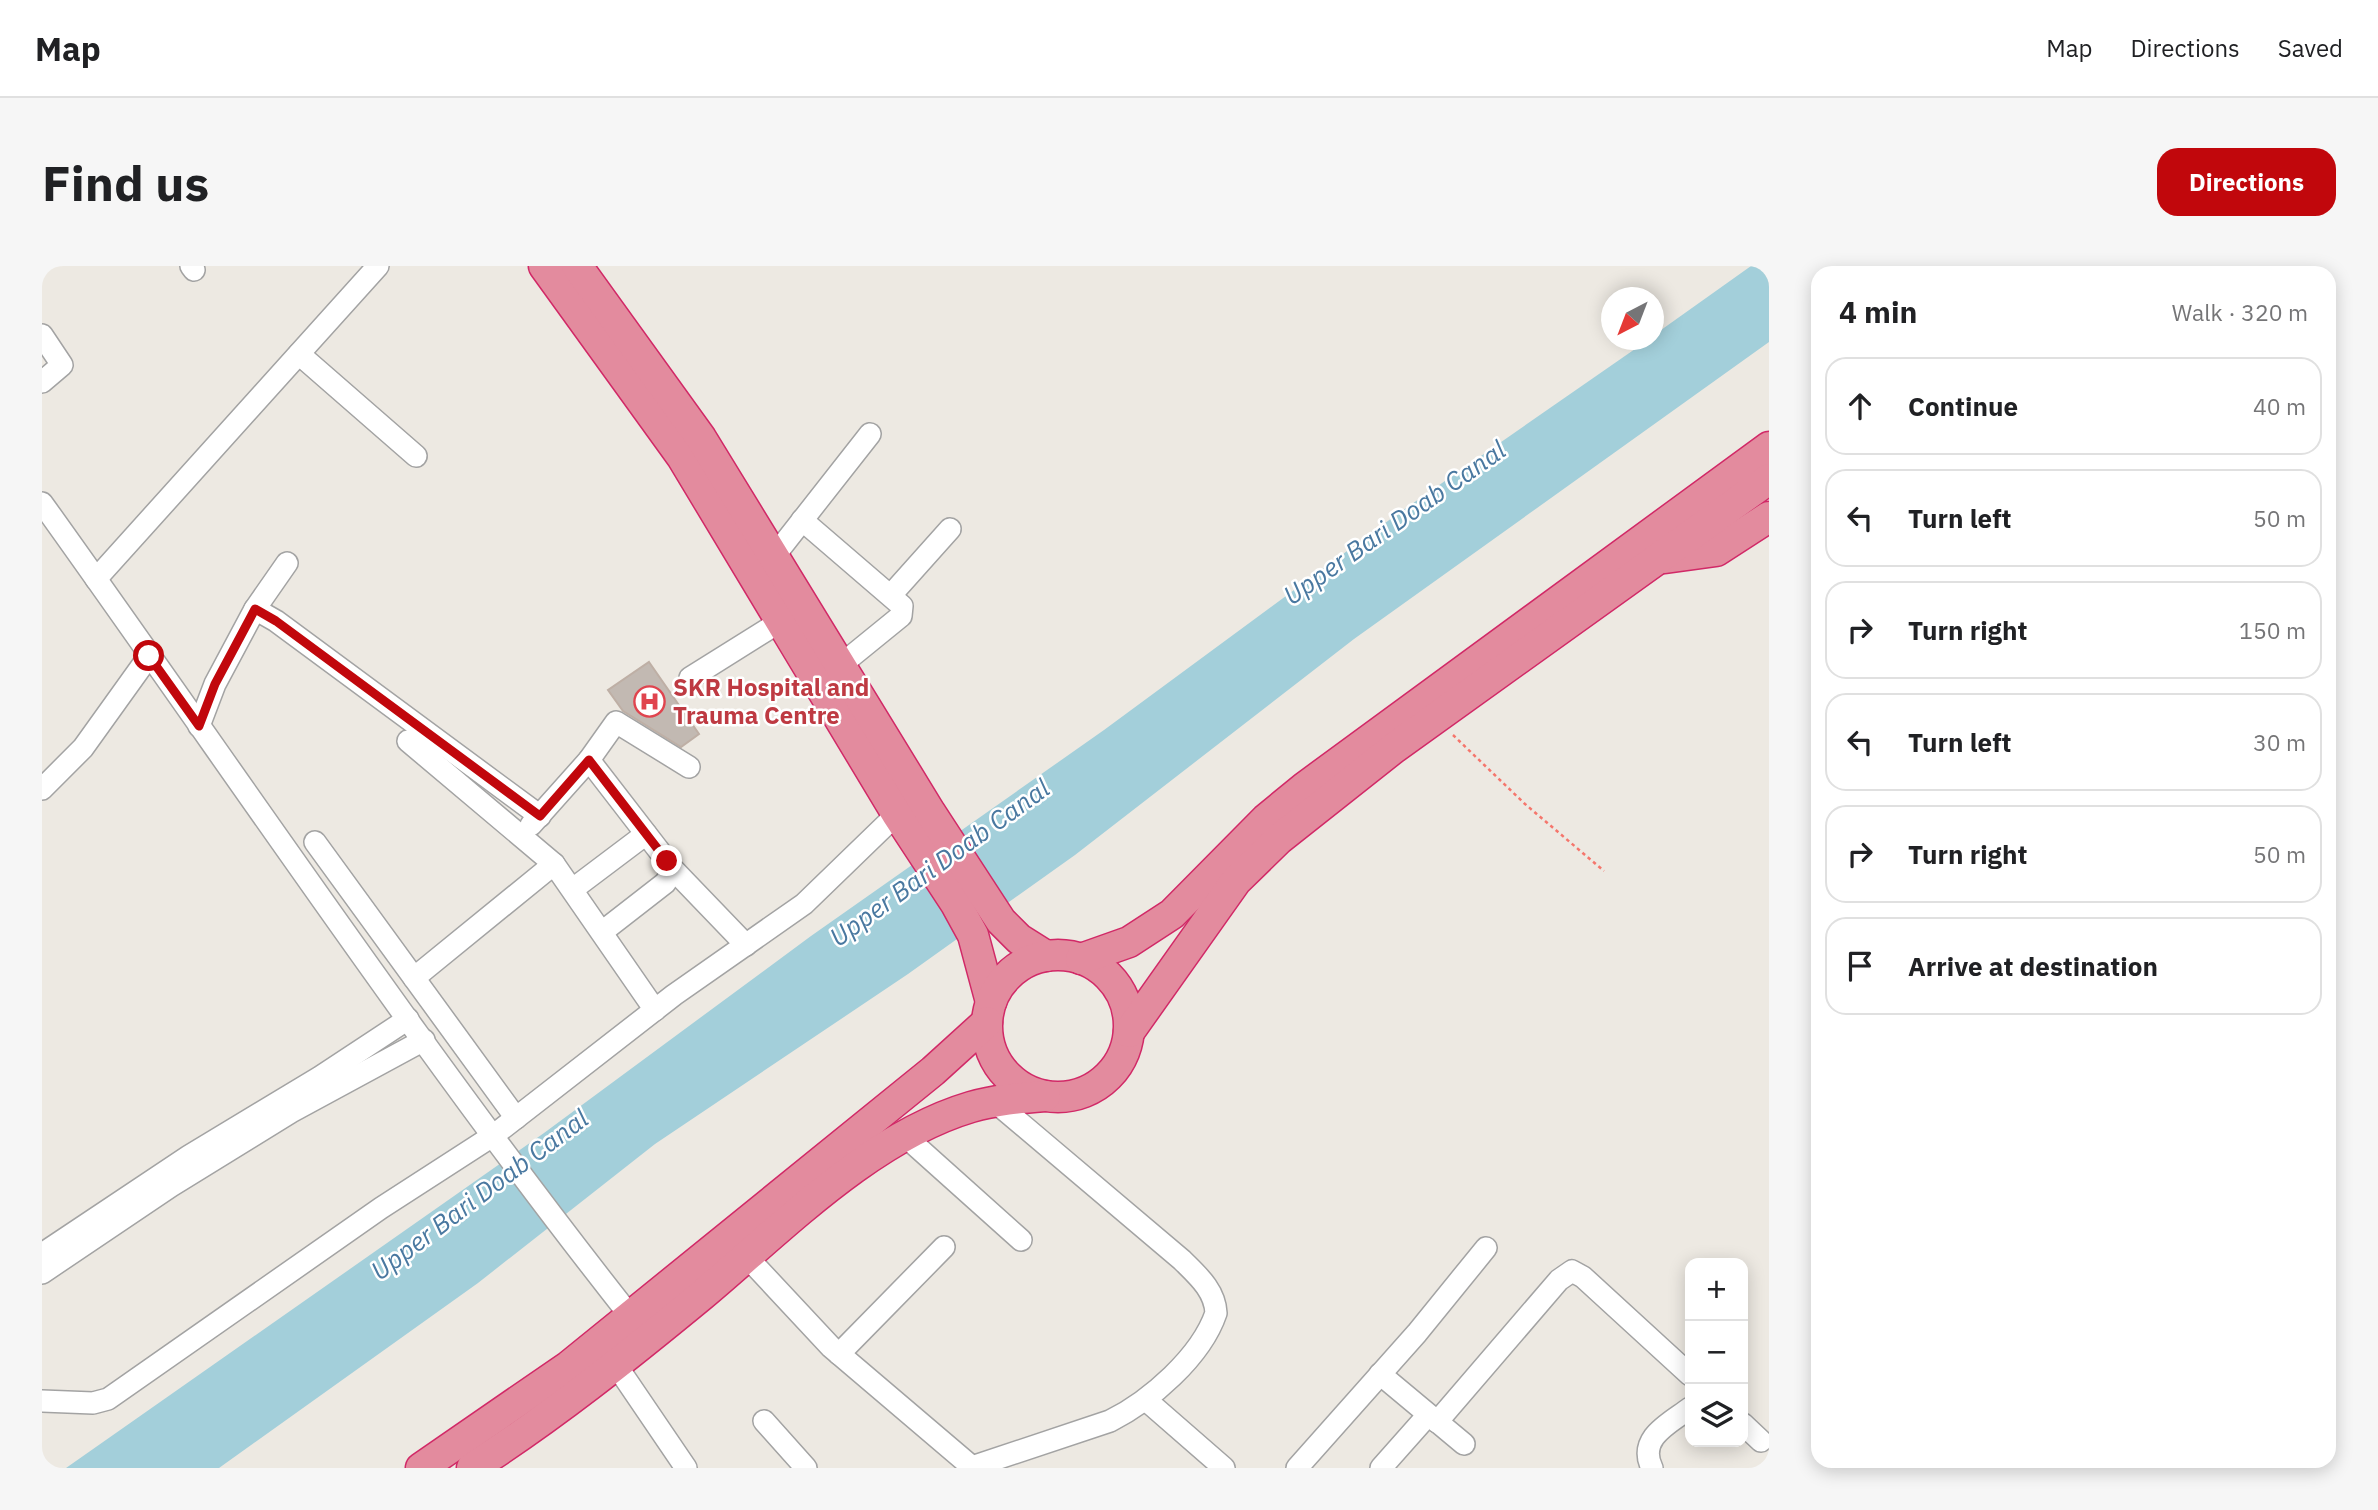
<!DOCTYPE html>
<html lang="en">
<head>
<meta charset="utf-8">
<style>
	:root { --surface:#fff; --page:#f6f6f6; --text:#202124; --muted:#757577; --line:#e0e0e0; --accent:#c1070c }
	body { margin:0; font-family:"IBM Plex Sans",sans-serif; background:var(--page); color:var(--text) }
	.controls { position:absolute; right:21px; bottom:21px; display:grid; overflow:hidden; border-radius:14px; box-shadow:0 4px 18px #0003 }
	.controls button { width:63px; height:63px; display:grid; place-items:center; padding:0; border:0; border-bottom:2px solid var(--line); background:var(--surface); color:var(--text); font:35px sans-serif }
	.compass { position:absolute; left:1559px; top:21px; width:63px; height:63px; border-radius:50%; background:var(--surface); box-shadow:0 4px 18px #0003; rotate:222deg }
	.stop { position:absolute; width:21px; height:21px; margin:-16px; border:5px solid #c1070c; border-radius:50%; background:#fff }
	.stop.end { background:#c1070c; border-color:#fff; box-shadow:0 2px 7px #0008 }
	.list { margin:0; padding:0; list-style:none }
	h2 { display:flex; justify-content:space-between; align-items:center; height:91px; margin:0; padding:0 28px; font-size:30px }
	h2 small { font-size:23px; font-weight:400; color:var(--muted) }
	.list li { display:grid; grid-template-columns:46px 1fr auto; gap:21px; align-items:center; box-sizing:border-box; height:98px; margin:0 14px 14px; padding:0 14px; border:2px solid var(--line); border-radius:21px }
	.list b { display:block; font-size:26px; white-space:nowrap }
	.list em { font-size:23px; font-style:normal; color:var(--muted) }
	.icon { flex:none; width:38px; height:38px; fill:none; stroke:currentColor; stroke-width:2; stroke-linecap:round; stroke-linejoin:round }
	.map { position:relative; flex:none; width:1727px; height:1202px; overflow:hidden; border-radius:21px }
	header { display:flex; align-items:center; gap:42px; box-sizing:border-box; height:98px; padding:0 35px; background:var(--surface); border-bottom:2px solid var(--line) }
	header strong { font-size:33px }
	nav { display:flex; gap:38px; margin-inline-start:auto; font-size:24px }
	.intro { display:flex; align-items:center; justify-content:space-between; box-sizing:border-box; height:168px; padding:0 42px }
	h1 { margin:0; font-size:49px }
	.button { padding:18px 32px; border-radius:21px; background:var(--accent); color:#fff; font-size:24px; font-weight:700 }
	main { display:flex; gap:42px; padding:0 42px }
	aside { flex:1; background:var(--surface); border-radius:21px; box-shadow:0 4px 18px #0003 }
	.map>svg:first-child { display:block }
	.water { fill:#a3cfda }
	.building { fill:#c2b9b2; stroke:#beafa5; stroke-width:2 }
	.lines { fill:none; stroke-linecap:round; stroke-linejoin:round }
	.minor-casing { stroke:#a3a3a3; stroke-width:24 }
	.highway-casing { stroke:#d12967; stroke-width:33 }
	.path { stroke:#f5766c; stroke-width:2.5; stroke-dasharray:3.5 3.5; stroke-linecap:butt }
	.minor { stroke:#fff; stroke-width:21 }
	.highway { stroke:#e38b9e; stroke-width:30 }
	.route { stroke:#c1070c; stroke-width:9 }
	.labels { text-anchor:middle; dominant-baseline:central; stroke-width:5; stroke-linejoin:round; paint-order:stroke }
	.health-label { font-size:24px; font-weight:bold; fill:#be3a42; stroke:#fff; text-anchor:start }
	.water-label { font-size:26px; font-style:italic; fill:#4978a0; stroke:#fff }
</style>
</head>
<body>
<header>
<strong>Map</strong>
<nav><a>Map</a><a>Directions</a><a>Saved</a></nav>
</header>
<div class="intro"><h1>Find us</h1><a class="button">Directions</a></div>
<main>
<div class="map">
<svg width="1727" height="1202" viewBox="0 0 1727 1202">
	<rect width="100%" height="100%" fill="#ede9e2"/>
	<!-- water -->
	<path class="water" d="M1709 0H1727V76L1312 373 1033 589 866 708 613 878 436 1017 177 1202H24L502 867 769 670 1062 464 1354 249 1606 74H1612V69Z"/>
	<!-- building -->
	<path class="building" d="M607 396 657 468 639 481 581 445 566 424Z"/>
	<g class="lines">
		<defs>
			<g id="minor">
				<path d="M149 0 152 4"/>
				<path d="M0 69 20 99 0 116"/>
				<path d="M257 88 374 190"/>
				<path d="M0 237C195 509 381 788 589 1051"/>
				<path d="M760 254 860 340 859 350 800 398"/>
				<path d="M733 289 828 168"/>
				<path d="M54 313 336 0"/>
				<path d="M849 329 908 263"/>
				<path d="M213 343 245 297"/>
				<path d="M648 412 739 355"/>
				<path d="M157 460 173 418 213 343 234 355 498 550"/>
				<path d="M366 475 512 598 613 744"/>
				<path d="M547 494 574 456 647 501"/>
				<path d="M0 523 41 482 107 390"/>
				<path d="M489 559 547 494 625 595 630 607 623 617 560 666"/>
				<path d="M273 576 474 852"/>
				<path d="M628 600 704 679"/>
				<path d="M531 623 604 568"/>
				<path d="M372 712 512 598"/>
				<path d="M864 871 979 974"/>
				<path d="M0 988 147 890 278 811 366 753"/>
				<path d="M705 991 789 1081 930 1201"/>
				<path d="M0 1007 129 920 249 846 382 774"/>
				<path d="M797 1088 902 981"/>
				<path d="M574 1099 644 1202"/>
				<path d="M1338 1108 1422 1178"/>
				<path d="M1104 1134 1182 1202"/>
				<path d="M0 1135 51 1137 66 1133 339 942 452 869 632 729 762 638 855 548"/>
				<path d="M722 1155 764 1202"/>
				<path d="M1395 1156 1517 1014 1530 1005 1541 1011 1648 1109"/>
				<path d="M1701 1158 1719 1175"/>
				<path d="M927 1202 1068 1155C1108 1135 1159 1091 1174 1047 1173 1024 1155 1009 1140 994L952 835"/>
				<path d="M1255 1202 1375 1067 1444 982"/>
				<path d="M1339 1202 1386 1149"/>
				<path d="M1610 1202C1595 1172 1628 1157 1648 1142"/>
			</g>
			<g id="highway">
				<path d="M502 0 640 191 855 548 914 638 931 669 949 736"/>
				<path d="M535 0 659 172 888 546 959 655 977 673 1004 690"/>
				<path d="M1623 292 1674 285 1727 251"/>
				<circle cx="1016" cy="760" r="71"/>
				<path d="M1039 693 1087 676 1130 648 1224 553 1263 521 1727 181"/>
				<path d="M1087 766 1194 615 1237 573 1352 482 1727 213"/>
				<path d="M379 1202 527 1100 891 805 945 756"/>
				<path d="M430 1202C511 1150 586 1090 660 1029 740 962 828 871 929 841 953 834 978 832 1003 830"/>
			</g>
		</defs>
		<!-- minor casing -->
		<use href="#minor" class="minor-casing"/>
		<!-- highway casing -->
		<use href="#highway" class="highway-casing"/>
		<!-- path -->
		<path class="path" d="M1411 469 1483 538 1562 605"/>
		<!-- minor -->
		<use href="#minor" class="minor"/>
		<!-- highway -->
		<use href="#highway" class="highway"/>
	</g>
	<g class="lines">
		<!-- route -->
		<path class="route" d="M107 390 157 460 173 418 213 343 234 355 498 550 547 494 625 595"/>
	</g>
	<!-- icons -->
	<defs>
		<symbol id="hospital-ring" viewBox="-11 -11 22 22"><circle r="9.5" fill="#fff" stroke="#e0444e" stroke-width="1.5"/><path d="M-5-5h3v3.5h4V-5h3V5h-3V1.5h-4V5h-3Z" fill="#e0444e"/></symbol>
	</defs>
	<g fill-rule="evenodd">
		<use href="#hospital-ring" x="590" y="418" width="35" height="35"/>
	</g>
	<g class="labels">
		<!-- health labels -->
		<g class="health-label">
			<text x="631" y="421">SKR Hospital and<tspan x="631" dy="28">Trauma Centre</tspan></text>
		</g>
		<!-- water labels -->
		<g class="water-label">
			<text transform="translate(1352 256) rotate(-35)">Upper Bari Doab Canal</text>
			<text transform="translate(897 596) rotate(-36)">Upper Bari Doab Canal</text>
			<text transform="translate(437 928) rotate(-37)">Upper Bari Doab Canal</text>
		</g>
	</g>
</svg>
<div class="controls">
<button>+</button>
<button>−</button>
<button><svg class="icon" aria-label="layers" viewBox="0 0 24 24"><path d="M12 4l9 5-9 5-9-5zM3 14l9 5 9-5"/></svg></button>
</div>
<svg class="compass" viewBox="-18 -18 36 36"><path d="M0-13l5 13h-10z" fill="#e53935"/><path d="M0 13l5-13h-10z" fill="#757577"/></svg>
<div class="stop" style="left:107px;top:390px"></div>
<div class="stop end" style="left:625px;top:595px"></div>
</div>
<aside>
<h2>4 min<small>Walk · 320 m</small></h2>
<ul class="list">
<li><svg class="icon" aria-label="ahead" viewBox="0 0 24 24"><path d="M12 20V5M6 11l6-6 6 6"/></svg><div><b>Continue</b></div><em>40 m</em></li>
<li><svg class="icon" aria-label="left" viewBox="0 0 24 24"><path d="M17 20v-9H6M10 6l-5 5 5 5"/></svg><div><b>Turn left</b></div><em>50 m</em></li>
<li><svg class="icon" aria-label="right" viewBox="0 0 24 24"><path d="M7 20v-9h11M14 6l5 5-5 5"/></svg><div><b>Turn right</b></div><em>150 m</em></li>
<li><svg class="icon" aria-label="left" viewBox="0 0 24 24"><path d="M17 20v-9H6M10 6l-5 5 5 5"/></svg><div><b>Turn left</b></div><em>30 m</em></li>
<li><svg class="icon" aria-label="right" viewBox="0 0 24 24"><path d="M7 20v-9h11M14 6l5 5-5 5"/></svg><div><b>Turn right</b></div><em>50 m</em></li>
<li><svg class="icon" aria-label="arrive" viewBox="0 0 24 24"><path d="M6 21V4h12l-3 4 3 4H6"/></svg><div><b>Arrive at destination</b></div></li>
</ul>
</aside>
</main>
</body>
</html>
